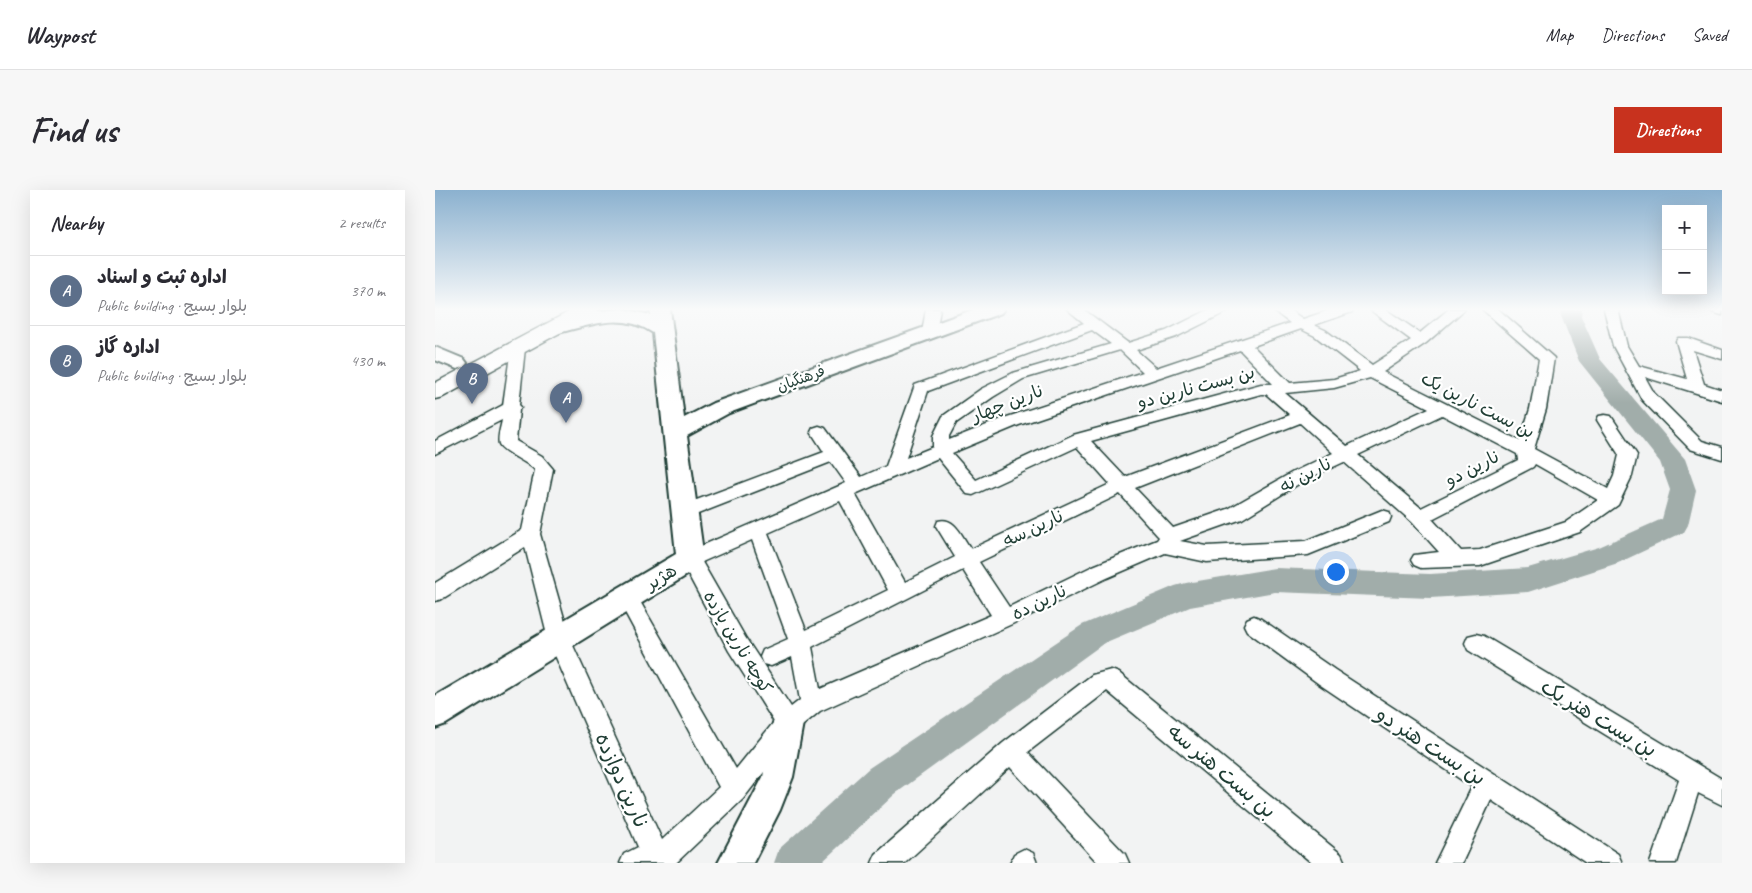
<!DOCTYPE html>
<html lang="en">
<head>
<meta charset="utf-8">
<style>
	:root { --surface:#fff; --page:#f7f7f7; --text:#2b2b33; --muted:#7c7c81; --line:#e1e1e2; --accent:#c8321e }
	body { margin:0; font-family:Caveat,"Playpen Sans Arabic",sans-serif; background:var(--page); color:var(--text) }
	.controls { position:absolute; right:15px; top:15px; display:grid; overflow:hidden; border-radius:0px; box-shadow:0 5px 20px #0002 }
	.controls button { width:45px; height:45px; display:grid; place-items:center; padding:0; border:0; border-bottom:1px solid var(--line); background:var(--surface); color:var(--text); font:25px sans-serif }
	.you { position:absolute; left:900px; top:381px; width:18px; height:18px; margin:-12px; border:4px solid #fff; border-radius:50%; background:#1a73e8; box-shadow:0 0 0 8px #1a73e833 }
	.badge { display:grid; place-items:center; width:32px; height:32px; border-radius:50%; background:var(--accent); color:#fff; font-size:16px; font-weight:700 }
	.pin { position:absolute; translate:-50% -41px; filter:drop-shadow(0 1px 2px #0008) }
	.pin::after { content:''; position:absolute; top:26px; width:18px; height:15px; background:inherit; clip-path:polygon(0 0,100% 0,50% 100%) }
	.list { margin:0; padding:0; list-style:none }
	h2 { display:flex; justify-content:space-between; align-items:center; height:65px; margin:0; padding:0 20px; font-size:21px }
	h2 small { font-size:16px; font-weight:400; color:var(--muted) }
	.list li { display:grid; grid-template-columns:32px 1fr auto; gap:15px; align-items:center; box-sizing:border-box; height:70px; padding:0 20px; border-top:1px solid var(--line) }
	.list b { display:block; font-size:19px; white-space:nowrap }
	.list p { margin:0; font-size:16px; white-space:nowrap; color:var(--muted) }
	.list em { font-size:16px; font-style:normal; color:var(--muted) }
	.map { position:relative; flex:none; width:1287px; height:673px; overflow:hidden; border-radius:0px }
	header { display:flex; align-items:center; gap:30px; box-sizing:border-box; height:70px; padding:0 25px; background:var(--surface); border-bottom:1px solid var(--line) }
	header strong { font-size:24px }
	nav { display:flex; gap:28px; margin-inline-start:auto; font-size:18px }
	.intro { display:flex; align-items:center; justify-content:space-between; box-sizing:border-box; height:120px; padding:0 30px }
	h1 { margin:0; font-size:35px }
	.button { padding:12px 22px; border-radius:0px; background:var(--accent); color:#fff; font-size:18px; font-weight:700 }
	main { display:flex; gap:30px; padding:0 30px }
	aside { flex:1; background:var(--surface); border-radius:0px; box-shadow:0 5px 20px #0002 }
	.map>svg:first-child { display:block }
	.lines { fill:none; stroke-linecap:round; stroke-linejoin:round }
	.river { fill:#a1adaa; fill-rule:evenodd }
	.minor-casing { stroke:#1f3d34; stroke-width:3 }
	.tertiary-casing { stroke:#1f3d34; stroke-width:4 }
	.secondary-casing { stroke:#1f3d34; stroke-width:4 }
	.primary-casing { stroke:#1f3d34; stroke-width:3 }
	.minor { fill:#fff; fill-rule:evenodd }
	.tertiary { fill:#fff; fill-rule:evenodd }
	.secondary { fill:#fff; fill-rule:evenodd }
	.primary { fill:#fff; fill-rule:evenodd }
	.labels { text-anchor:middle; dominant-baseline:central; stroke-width:4.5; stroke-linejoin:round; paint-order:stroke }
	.far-street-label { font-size:15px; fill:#1f3d34; stroke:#fff }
	.street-label { font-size:18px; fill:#1f3d34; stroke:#fff }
	.near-street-label { font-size:21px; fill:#1f3d34; stroke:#fff }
</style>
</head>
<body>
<header>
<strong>Waypost</strong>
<nav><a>Map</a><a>Directions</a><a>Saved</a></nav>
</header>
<div class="intro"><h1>Find us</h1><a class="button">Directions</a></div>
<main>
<aside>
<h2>Nearby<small>2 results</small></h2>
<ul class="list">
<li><span class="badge" style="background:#5c6f8a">A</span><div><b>اداره ثبت و اسناد</b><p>Public building · بلوار بسیج</p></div><em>370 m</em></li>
<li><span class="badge" style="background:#5c6f8a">B</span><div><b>اداره گاز</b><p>Public building · بلوار بسیج</p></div><em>430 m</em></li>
</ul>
</aside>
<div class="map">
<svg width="1287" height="673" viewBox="0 0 1287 673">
	<rect width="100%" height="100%" fill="#f2f3f3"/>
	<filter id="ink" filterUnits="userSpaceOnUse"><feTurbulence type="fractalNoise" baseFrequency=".02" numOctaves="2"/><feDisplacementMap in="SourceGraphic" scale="10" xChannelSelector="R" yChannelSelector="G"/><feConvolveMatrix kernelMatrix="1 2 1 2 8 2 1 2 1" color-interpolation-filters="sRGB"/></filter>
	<g filter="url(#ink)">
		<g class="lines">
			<!-- river -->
			<path class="river" d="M1127 119H1147L1146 126 1165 169 1250 269 1261 300 1253 335 1249 342 1183 373 1093 402 995 408 840 402 755 417 669 453 460 604 386 673H339L344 659 434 578 647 435 740 396 751 393 840 378 995 384 1093 378 1164 357 1227 329 1235 300 1225 272 1144 171 1126 126Z"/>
			<defs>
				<g id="minor">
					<path d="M491 119H505L501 143 499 146H489L487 143Z"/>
					<path d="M632 119H648L693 153 731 141 775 119H793L791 122 741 147 701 160 721 178 855 133 836 119H853L868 129 898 119H919L917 122 879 135 890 140 937 175 976 150 934 119H950L985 143 1014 119H1030L991 153 948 182 1085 251 1095 219 1104 169 1047 119H1063L1119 168 1111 219 1099 259 1173 299 1179 286 1184 265 1162 230 1164 226 1170 225 1176 226 1202 265 1197 286 1183 315 1145 342 1045 376 986 378 979 375 976 370 979 365 1004 362 977 332 909 272 870 290 807 329 745 351 772 356 871 351 947 320 954 322 956 327 954 332 873 365 772 372 730 363 672 388 577 434 385 521 361 541 308 609 241 673H185L189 664 203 657 113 449 90 357 7 409 0 411V393L87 340 100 280C93 272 67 262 64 254 62 248 66 236 67 230L0 264V251L68 215 76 158 78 155H88L90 158 84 215 86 217 84 220 81 251 107 266 118 279 105 344 135 449 227 650 284 597 185 413 182 407 185 401 192 399 199 401 301 579 339 532 294 461 245 369 248 364 411 293 396 272 250 329 243 327 241 322 243 317 389 262 376 242 378 238 384 236 390 238 426 287 451 276 480 195 649 133ZM866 139 880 146 925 181 899 189 855 193 818 156ZM657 140 676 154 578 183 546 199 508 226 498 246V257L471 268 493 201ZM685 160 708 182 572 227 514 250V246L521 233 558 207 588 189ZM805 160 838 194H826L638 245 541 290 517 263 584 235ZM935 188 994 218 912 256 850 203 899 198ZM826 204H831L855 225 690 287 656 251ZM1007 225 1082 264 1083 270 986 318 923 265ZM865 233 898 263 858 282 793 319 738 338 700 298ZM642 257 675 294 536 359C527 347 520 326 503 331L501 336 520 367 470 392 420 304 503 268 532 304 538 305ZM1100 274 1163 310 1131 332 1045 360 1026 361 997 329 1098 277ZM685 304 722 345 724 347 722 350 658 376 574 417 544 372ZM405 311 453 400 371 440 333 343ZM317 350 353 449 328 460 325 467 328 474 336 476 357 467 365 510 356 517 310 447 267 372ZM528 380 556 425 385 499 377 457Z"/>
					<path d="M1169 119H1183L1192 156 1204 176 1252 189 1241 151 1243 148H1253L1287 160V169L1258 160 1269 194 1287 200V211L1210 187 1219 203 1267 251 1287 257V269L1255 259 1207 210 1178 156Z"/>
					<path d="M1275 119H1287V125L1277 122Z"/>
					<path d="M819 426 826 429 900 480 1183 664 1187 673H1151L1056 610 1027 673H1000L1037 597 884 494 812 441 809 435 812 429Z"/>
					<path d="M1041 444 1049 446 1287 589V615L1263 603 1241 673H1215L1244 590 1033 460 1030 453 1033 446Z"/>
					<path d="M676 480 684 483 906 664 910 673H877L672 501 593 562 690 664 694 673H663L575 577 470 673H437L441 664 568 553 657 485Z"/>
					<path d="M589 659 598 663 602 673H575L579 664Z"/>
				</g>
				<g id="tertiary">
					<path d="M0 157 29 169 32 173 29 177 22 179 0 170Z"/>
					<path d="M353 519 363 523 368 533 358 587 345 620 318 673H283L328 587 338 533 343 523Z"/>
				</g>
				<path id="secondary" d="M188 119 216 125 215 119H235L249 228 278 213 540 119H569L566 123 294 223 252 246 269 369 265 377 11 534 0 538V506L241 364 218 143C186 120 150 137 116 145L109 143 106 139 109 135 163 121Z"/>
				<path id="primary" d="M139 119H164L161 123 8 207 0 209V193Z"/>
			</defs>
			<!-- minor casing -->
			<use href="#minor" class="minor-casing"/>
			<!-- tertiary casing -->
			<use href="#tertiary" class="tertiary-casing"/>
			<!-- secondary casing -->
			<use href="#secondary" class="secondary-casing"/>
			<!-- primary casing -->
			<use href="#primary" class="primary-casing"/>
			<!-- minor -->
			<use href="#minor" class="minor"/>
			<!-- tertiary -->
			<use href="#tertiary" class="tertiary"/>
			<!-- secondary -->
			<use href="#secondary" class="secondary"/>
			<!-- primary -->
			<use href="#primary" class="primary"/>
		</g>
	</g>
	<!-- sky -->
	<linearGradient id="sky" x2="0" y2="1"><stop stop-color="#8bb1cf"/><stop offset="0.56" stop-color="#f9fafa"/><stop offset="1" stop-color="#f9fafa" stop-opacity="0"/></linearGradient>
	<rect width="1287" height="213" fill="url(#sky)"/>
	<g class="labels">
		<!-- far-street labels -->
		<g class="far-street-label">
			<text transform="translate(366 189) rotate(-20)">فرهنگیان</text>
		</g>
		<!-- street labels -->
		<g class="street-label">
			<text transform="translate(761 197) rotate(-15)">بن بست نارین دو</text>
			<text transform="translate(572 213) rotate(-21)">نارین چهار</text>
			<text transform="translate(1043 215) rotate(27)">بن بست نارین یک</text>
			<text transform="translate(1037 278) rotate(-27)">نارین دو</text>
			<text transform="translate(870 285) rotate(-27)">نارین نه</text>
			<text transform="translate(598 338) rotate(-25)">نارین سه</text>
			<text transform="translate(226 387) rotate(-31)">هژیر</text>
			<text transform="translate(604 412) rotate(-26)">نارین ده</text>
			<text transform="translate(303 452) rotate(59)">کوچه نارین یازده</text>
		</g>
		<!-- near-street labels -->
		<g class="near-street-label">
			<text transform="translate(1164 528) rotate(31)">بن بست هنر یک</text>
			<text transform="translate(996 556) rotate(33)">بن بست هنر دو</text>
			<text transform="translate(787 581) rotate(40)">بن بست هنر سه</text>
			<text transform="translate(187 590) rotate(66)">نارین دوازده</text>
		</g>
	</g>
</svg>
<div class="controls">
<button>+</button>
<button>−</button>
</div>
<div class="you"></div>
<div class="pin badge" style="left:131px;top:233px;background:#5c6f8a">A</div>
<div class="pin badge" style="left:37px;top:214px;background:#5c6f8a">B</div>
</div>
</main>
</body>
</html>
